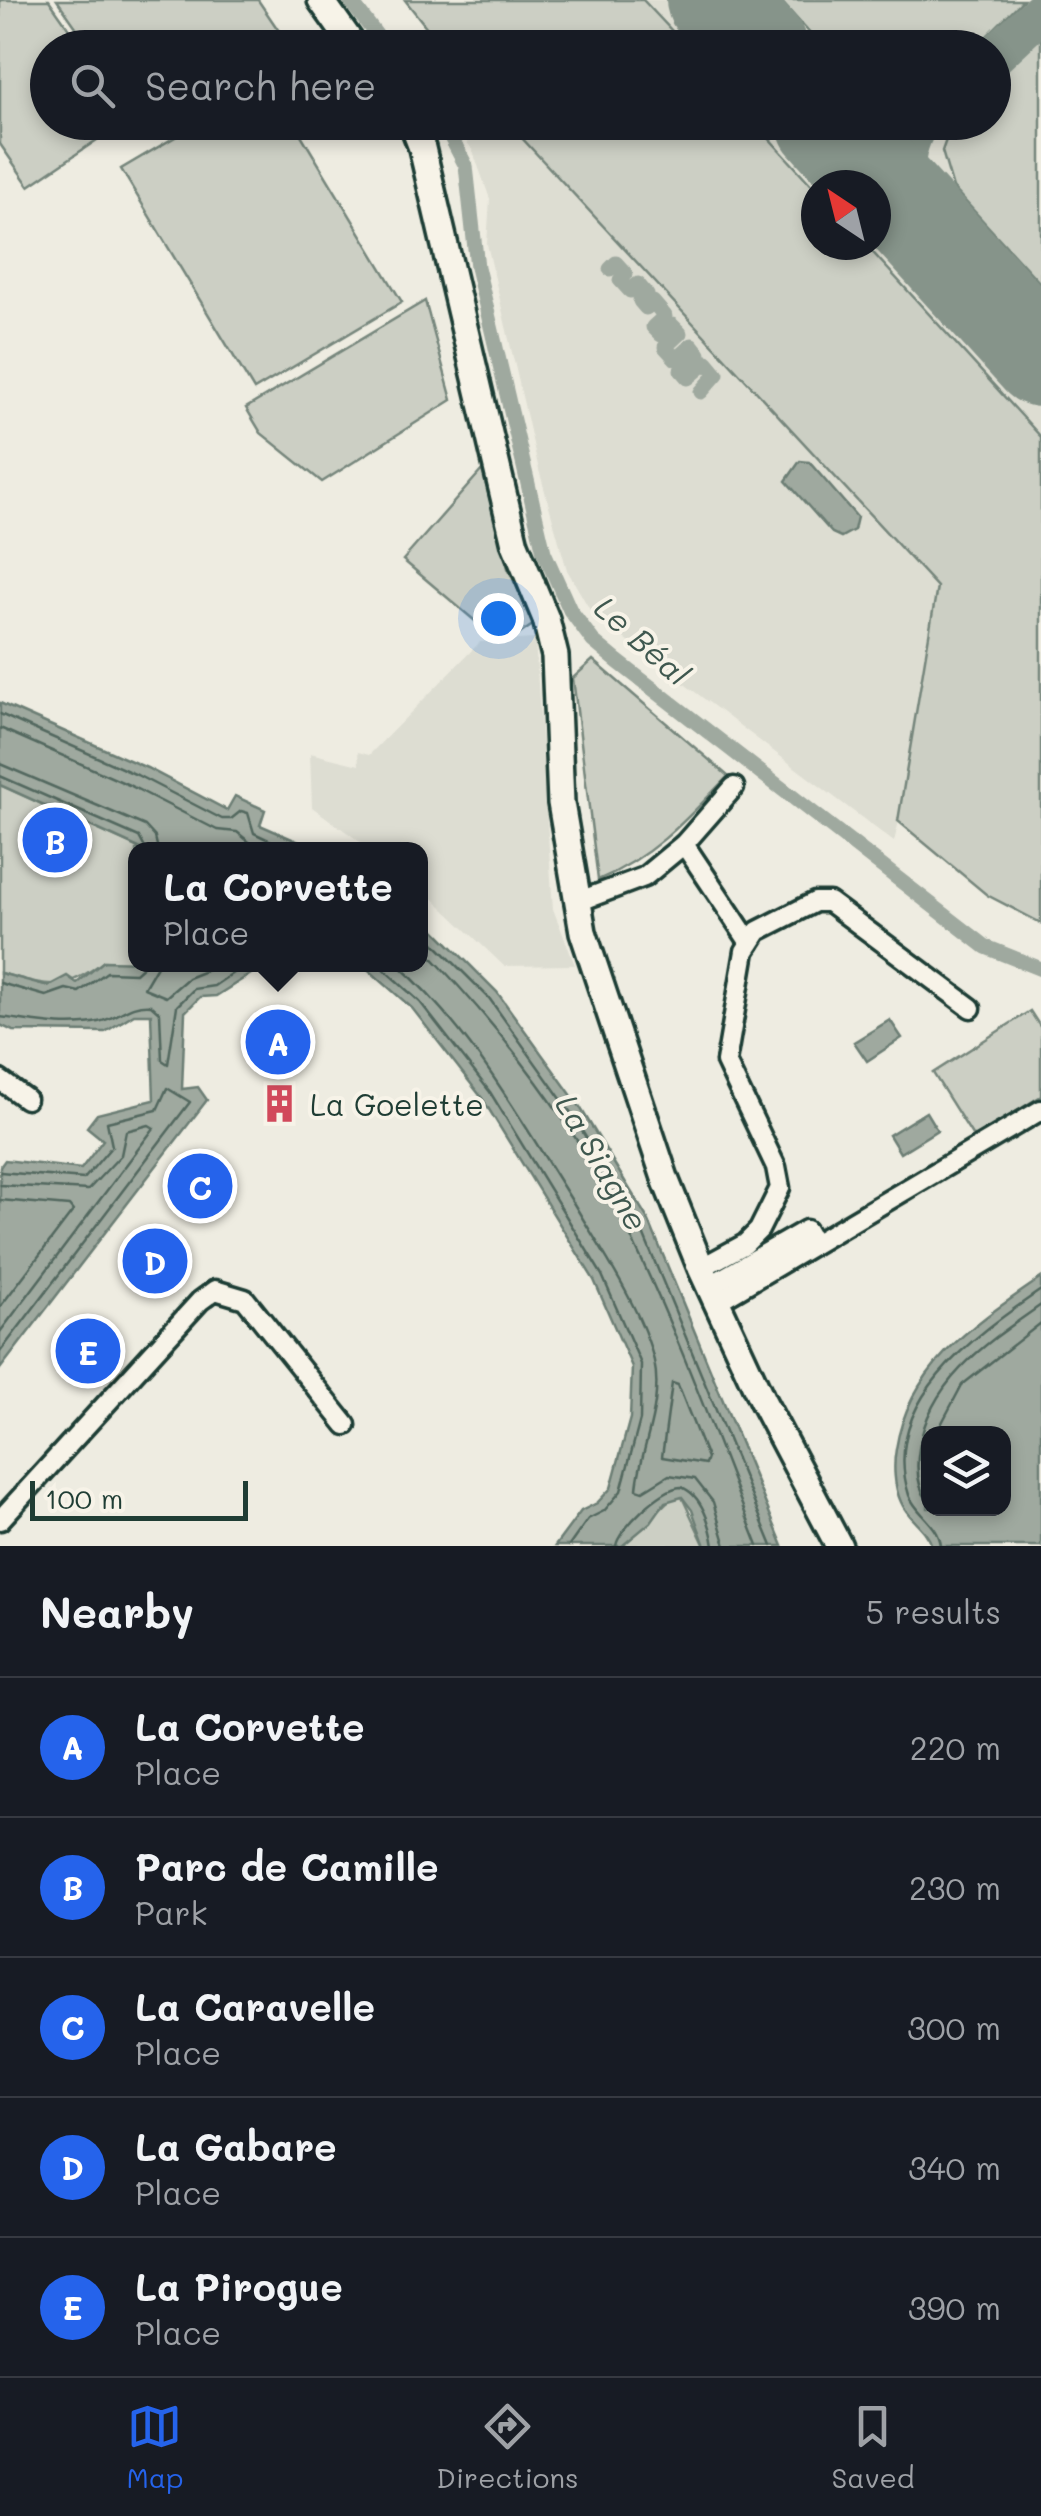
<!DOCTYPE html>
<html lang="en">
<head>
<meta charset="utf-8">
<style>
	:root { --surface:#171b24; --page:#242831; --text:#f1f3f6; --muted:#9ea1a6; --line:#363941; --accent:#2563eb }
	body { margin:0; font-family:Mali,sans-serif; background:var(--page); color:var(--text) }
	.controls { position:absolute; right:30px; bottom:30px; display:grid; overflow:hidden; border-radius:20px; box-shadow:0 5px 15px #0003 }
	.controls button { width:90px; height:90px; display:grid; place-items:center; padding:0; border:0; border-bottom:2px solid var(--line); background:var(--surface); color:var(--text); font:50px sans-serif }
	.compass { position:absolute; left:801px; top:170px; width:90px; height:90px; border-radius:50%; background:var(--surface); box-shadow:0 5px 15px #0003; rotate:325deg }
	.scale { position:absolute; left:30px; bottom:25px; width:218px; box-sizing:border-box; padding-left:10px; border:5px solid #1f3d34; border-top:0; font-size:28px; line-height:35px; white-space:nowrap; color:#1f3d34; -webkit-text-stroke:8px #f7f3e8; paint-order:stroke }
	.you { position:absolute; left:498px; top:618px; width:35px; height:35px; margin:-25px; border:8px solid #fff; border-radius:50%; background:#1a73e8; box-shadow:0 0 0 15px #1a73e833 }
	.badge { display:grid; place-items:center; width:65px; height:65px; border-radius:50%; background:var(--accent); color:#fff; font-size:32px; font-weight:700 }
	.pin { position:absolute; translate:-50% -50%; border:5px solid #fff; box-shadow:0 2px 10px #0006 }
	.popup { position:absolute; left:128px; top:842px; width:300px; height:130px; box-sizing:border-box; display:grid; place-content:center; border-radius:20px; background:var(--surface); filter:drop-shadow(0 2px 8px #0005); font-size:32px; white-space:nowrap; color:var(--muted) }
	.popup b { font-size:38px; color:var(--text) }
	.popup::after { content:''; position:absolute; left:50%; top:100%; margin-left:-20px; border:20px solid transparent; border-top-color:var(--surface) }
	.list { margin:0; padding:0; list-style:none }
	h2 { display:flex; justify-content:space-between; align-items:center; height:130px; margin:0; padding:0 40px; font-size:42px }
	h2 small { font-size:32px; font-weight:400; color:var(--muted) }
	.list li { display:grid; grid-template-columns:65px 1fr auto; gap:30px; align-items:center; box-sizing:border-box; height:140px; padding:0 40px; border-top:2px solid var(--line) }
	.list b { display:block; font-size:38px; white-space:nowrap }
	.list p { margin:0; font-size:32px; white-space:nowrap; color:var(--muted) }
	.list em { font-size:32px; font-style:normal; color:var(--muted) }
	.icon { flex:none; width:55px; height:55px; fill:none; stroke:currentColor; stroke-width:2; stroke-linecap:round; stroke-linejoin:round }
	.map { position:relative; flex:none; width:1041px; height:1546px; overflow:hidden }
	.search { position:absolute; background:var(--surface); box-shadow:0 5px 15px #0003; left:30px; right:30px; top:30px; height:110px; display:flex; align-items:center; gap:25px; box-sizing:border-box; padding:0 35px; border-radius:55px; color:var(--muted); font-size:38px }
	.sheet { height:830px; background:var(--surface) }
	nav { display:flex; justify-content:space-around; align-items:center; box-sizing:border-box; height:140px; border-top:2px solid var(--line); background:var(--surface); font-size:28px; color:var(--muted) }
	nav a { display:grid; justify-items:center; gap:5px }
	nav .on { color:var(--accent) }
	.map>svg:first-child { display:block }
	.built { fill:#ddddd2; fill-rule:evenodd }
	.green { fill:#cccfc4; stroke:#76867c; stroke-width:2.5 }
	.water { fill:#9fa99f; stroke:#6c7e74; stroke-width:2.5; fill-rule:evenodd }
	.lines { fill:none; stroke-linecap:round; stroke-linejoin:round }
	.shore { stroke:#52685f; stroke-width:2.5 }
	.canal { stroke:#9fa99f; stroke-width:15 }
	.taxiway { stroke:#86948a; stroke-width:40 }
	.runway { stroke:#86948a; stroke-width:98 }
	.street-casing { stroke:#1f3d34; stroke-width:25 }
	.secondary-casing { stroke:#1f3d34; stroke-width:32 }
	.street { stroke:#f7f3e8; stroke-width:18 }
	.secondary { stroke:#f7f3e8; stroke-width:25 }
	.labels { text-anchor:middle; dominant-baseline:central; stroke-width:8; stroke-linejoin:round; paint-order:stroke }
	.poi-label { font-size:30px; fill:#1f3d34; stroke:#f7f3e8; text-anchor:start }
	.water-label { font-size:32px; font-style:italic; fill:#3f584f; stroke:#f7f3e8 }
</style>
</head>
<body>
<div class="map">
<svg width="1041" height="1546" viewBox="0 0 1041 1546">
	<rect width="100%" height="100%" fill="#eeece1"/>
	<filter id="ink" filterUnits="userSpaceOnUse"><feTurbulence type="fractalNoise" baseFrequency=".01" numOctaves="2"/><feDisplacementMap in="SourceGraphic" scale="20" xChannelSelector="R" yChannelSelector="G"/><feConvolveMatrix kernelMatrix="1 2 1 2 8 2 1 2 1" color-interpolation-filters="sRGB"/></filter>
	<g filter="url(#ink)">
		<!-- built -->
		<g class="built">
			<path d="M405 0H1041V923L987 895 899 821 894 842 593 615 567 570 539 470 487 244 490 199 472 149 453 123 994 122V48L442 47ZM816 185H876V245H816Z"/>
			<path d="M535 639 553 909 575 965 504 966 421 887 420 850 370 849 312 807 310 753 359 765 358 752 369 755 480 642Z"/>
		</g>
		<!-- green -->
		<g class="green">
			<path d="M0 0H49L82 47 48 48V122L122 123 29 186 0 144Z"/>
			<path d="M57 0H258L281 34 261 47H90Z"/>
			<path d="M405 0H643L687 47H442Z"/>
			<path d="M780 0H1023L976 47 823 48Z"/>
			<path d="M1041 37V284L953 188 942 151 952 123 994 122V80Z"/>
			<path d="M199 123H294L402 302 254 390 121 169Z"/>
			<path d="M508 123H755L816 190V245H866L1041 437V923L987 895 898 821 937 587Z"/>
			<path d="M425 301 452 400 322 482 261 433 246 408Z"/>
			<path d="M482 470 508 568 534 624 514 638 494 637 403 560Z"/>
			<path d="M593 660 728 776C687 819 653 857 598 880L573 678Z"/>
			<path d="M0 785 141 849 136 850 135 964 104 961C63 994 48 986 0 973Z"/>
			<path d="M1030 1011 1041 1028V1096L974 1138 933 1073Z"/>
			<path d="M672 1497H682L705 1546H622Z"/>
		</g>
		<!-- water -->
		<g class="water">
			<path d="M800 461 809 462 857 517 854 530 841 537 832 533 786 481Z"/>
			<path d="M0 703 147 768 227 810 235 796 265 810 260 825 315 849H141L0 785Z"/>
			<path d="M421 916 497 992 580 1107 649 1221 783 1546H705L692 1510 682 1497 665 1502 651 1522 622 1546H555L581 1511 597 1503 611 1488 630 1418 632 1367 594 1280 482 1098 412 1008 363 965 420 964Z"/>
			<path d="M104 961 265 965 216 996 200 997 185 1012 182 1089 198 1087 207 1100 0 1369V1167L5 1160 81 1169 103 1140 87 1127 97 1114 154 1100 151 1014H134L105 1032 13 1031 0 1025V973L48 986 67 976 77 983Z"/>
			<path d="M890 1020 902 1038 867 1061 854 1042Z"/>
			<path d="M926 1112 937 1130 900 1153 889 1135Z"/>
			<path d="M1041 1278V1546H932C927 1528 908 1519 901 1502 894 1487 893 1465 896 1449 909 1365 977 1322 1041 1278ZM928 1434H1004V1508H928Z"/>
		</g>
		<g class="lines">
			<!-- shore -->
			<g class="shore">
				<path d="M0 714 137 775 222 819H231L241 811 248 813 254 833 290 850"/>
				<path d="M0 728 129 785 217 830 237 832 259 850"/>
				<path d="M0 764 145 826 155 837 158 850"/>
				<path d="M0 776 139 837 146 850"/>
				<path d="M420 929 489 998 571 1113 640 1226 772 1546"/>
				<path d="M420 945C502 1029 579 1129 630 1235 679 1336 717 1442 758 1546"/>
				<path d="M158 964 144 988 166 997 188 978 223 964"/>
				<path d="M378 964 420 1002 490 1092 602 1275 641 1364 640 1420 621 1491 604 1511 588 1519 569 1546"/>
				<path d="M397 964C472 1031 521 1120 574 1204 601 1250 642 1309 654 1361 664 1405 640 1448 637 1489L643 1491 669 1475 695 1479 713 1502 726 1546"/>
				<path d="M0 983 46 996 66 989 79 992 107 972 135 973 145 964"/>
				<path d="M0 1017C32 1021 65 1029 98 1022 119 1018 128 1003 151 1005L160 1013 162 1060 168 1064 177 1006 194 989 214 986 246 964"/>
				<path d="M0 1172 84 1179 112 1146 107 1122 157 1110 167 1088 190 1102 0 1352"/>
				<path d="M0 1185 88 1190 121 1155 126 1131 149 1125 154 1128 0 1332"/>
				<path d="M0 1200 69 1206 73 1211 0 1307"/>
				<path d="M672 1383 678 1385 707 1458 705 1464 662 1457Z"/>
				<path d="M936 1434 962 1385 1041 1323"/>
				<path d="M928 1501C917 1487 916 1467 919 1449 929 1380 988 1342 1041 1305"/>
				<path d="M616 1546C618 1530 662 1487 681 1487 702 1494 711 1526 714 1546"/>
				<path d="M941 1546C939 1524 916 1514 909 1495 879 1401 976 1335 1041 1290"/>
			</g>
			<!-- canal -->
			<g class="canal">
				<path d="M350 0 386 48"/>
				<path d="M443 122 466 166 477 267 544 552 570 610 593 641 617 661 986 947 1041 969"/>
				<path d="M610 269 616 263 626 274 620 280 630 291 638 284 647 295 640 301 646 308 653 302 665 316 653 327 661 335 672 325 680 333 665 347 676 359 692 345 699 354 681 370 688 378 707 362 717 374 701 392"/>
			</g>
			<!-- taxiway -->
			<g class="taxiway">
				<path d="M994 56 1041 12"/>
				<path d="M836 122C864 138 889 134 918 123"/>
				<path d="M919 122C894 165 906 196 929 236"/>
			</g>
			<!-- runway -->
			<g class="runway">
				<path d="M715 0 758 48"/>
				<path d="M826 122 1041 358"/>
			</g>
			<defs>
				<g id="street">
					<path d="M684 844 750 943"/>
					<path d="M577 902 644 877 684 844 734 787"/>
					<path d="M0 1080 26 1099"/>
					<path d="M701 1268 745 1244 759 1230 780 1188 776 1167 726 1062 745 951 758 931 815 902H829L971 1008"/>
					<path d="M709 1286 806 1230 813 1242"/>
					<path d="M716 1302 1041 1110"/>
					<path d="M0 1520 200 1301 215 1290 245 1299 346 1425"/>
				</g>
				<g id="secondary">
					<path d="M321 0 355 48"/>
					<path d="M412 122 422 148 515 544 546 619 555 656 561 803 583 932 666 1181 701 1268 762 1400 839 1546"/>
				</g>
			</defs>
			<!-- street casing -->
			<use href="#street" class="street-casing"/>
			<!-- secondary casing -->
			<use href="#secondary" class="secondary-casing"/>
			<!-- street -->
			<use href="#street" class="street"/>
			<!-- secondary -->
			<use href="#secondary" class="secondary"/>
		</g>
	</g>
	<!-- icons -->
	<defs>
		<symbol id="building-bare" viewBox="-9 -9 18 18"><path d="M-4-6H4V6H1V3H-1V6H-4ZM-2.5-4.3h1.7v1.8h-1.7ZM.8-4.3h1.7v1.8H.8ZM-2.5-1h1.7V.8h-1.7ZM.8-1h1.7V.8H.8Z" fill="#d1495b" stroke="#f7f3e8" stroke-width="2.5" paint-order="stroke"/></symbol>
	</defs>
	<g fill-rule="evenodd">
		<use href="#building-bare" x="252" y="1076" width="55" height="55"/>
	</g>
	<g class="labels">
		<!-- poi labels -->
		<g class="poi-label">
			<text x="310" y="1104">La Goelette</text>
		</g>
		<!-- water labels -->
		<g class="water-label">
			<text transform="translate(643 640) rotate(42)">Le Béal</text>
			<text transform="translate(603 1162) rotate(60)">La Siagne</text>
		</g>
	</g>
</svg>
<div class="controls">
<button><svg class="icon" aria-label="layers" viewBox="0 0 24 24"><path d="M12 4l9 5-9 5-9-5zM3 14l9 5 9-5"/></svg></button>
</div>
<svg class="compass" viewBox="-18 -18 36 36"><path d="M0-13l5 13h-10z" fill="#e53935"/><path d="M0 13l5-13h-10z" fill="#9ea1a6"/></svg>
<div class="scale">100 m</div>
<div class="you"></div>
<div class="pin badge" style="left:278px;top:1042px">A</div>
<div class="popup"><b>La Corvette</b>Place</div>
<div class="pin badge" style="left:55px;top:840px">B</div>
<div class="pin badge" style="left:200px;top:1186px">C</div>
<div class="pin badge" style="left:155px;top:1261px">D</div>
<div class="pin badge" style="left:88px;top:1351px">E</div>
<div class="search"><svg class="icon" aria-label="search" viewBox="0 0 24 24"><circle cx="10" cy="10" r="6"/><path d="M15 15l6 6"/></svg>Search here</div>
</div>
<section class="sheet">
<h2>Nearby<small>5 results</small></h2>
<ul class="list">
<li><span class="badge">A</span><div><b>La Corvette</b><p>Place</p></div><em>220 m</em></li>
<li><span class="badge">B</span><div><b>Parc de Camille</b><p>Park</p></div><em>230 m</em></li>
<li><span class="badge">C</span><div><b>La Caravelle</b><p>Place</p></div><em>300 m</em></li>
<li><span class="badge">D</span><div><b>La Gabare</b><p>Place</p></div><em>340 m</em></li>
<li><span class="badge">E</span><div><b>La Pirogue</b><p>Place</p></div><em>390 m</em></li>
</ul>
</section>
<nav>
<a class="on"><svg class="icon" aria-label="map" viewBox="0 0 24 24"><path d="M3 6l6-2 6 2 6-2v14l-6 2-6-2-6 2zM9 4v14M15 6v14"/></svg>Map</a>
<a><svg class="icon" aria-label="directions" viewBox="0 0 24 24"><path d="M12 3l9 9-9 9-9-9zM9 14v-3h6M13 9l2 2-2 2"/></svg>Directions</a>
<a><svg class="icon" aria-label="saved" viewBox="0 0 24 24"><path d="M7 4h10v16l-5-4-5 4z"/></svg>Saved</a>
</nav>
</body>
</html>
